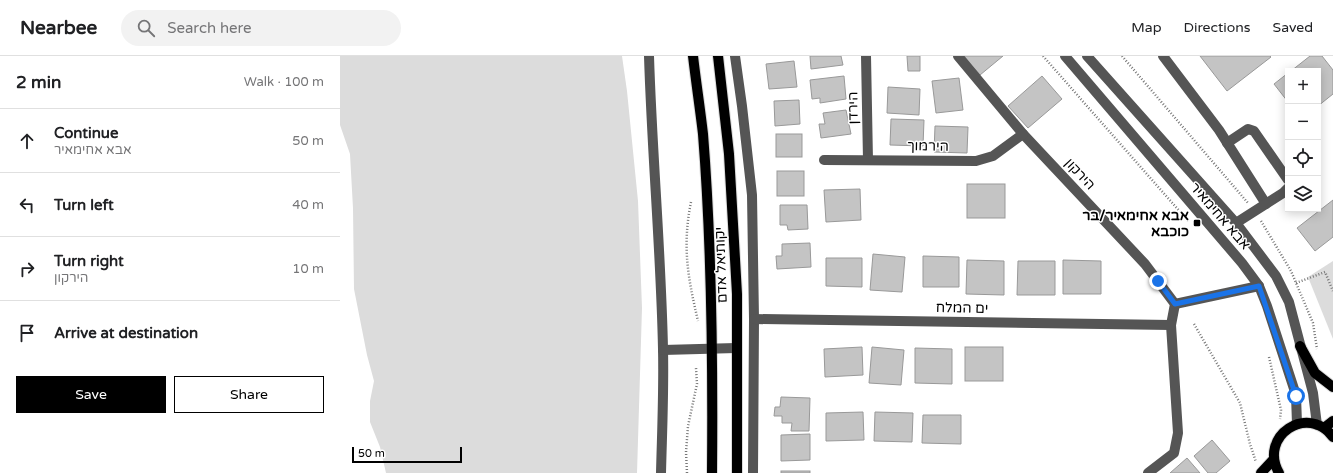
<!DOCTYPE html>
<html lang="en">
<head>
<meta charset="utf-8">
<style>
	:root { --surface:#fff; --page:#f2f2f2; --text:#202124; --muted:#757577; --line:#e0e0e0; --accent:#000 }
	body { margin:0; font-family:"Varela Round",Heebo,sans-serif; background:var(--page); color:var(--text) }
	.controls { position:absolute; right:12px; top:12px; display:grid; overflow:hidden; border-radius:0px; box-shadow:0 2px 10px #0003 }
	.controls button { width:36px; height:36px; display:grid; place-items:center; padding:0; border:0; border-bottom:1px solid var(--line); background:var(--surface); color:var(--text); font:20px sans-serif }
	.scale { position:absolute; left:12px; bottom:10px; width:110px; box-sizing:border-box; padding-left:4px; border:2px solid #000; border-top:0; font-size:11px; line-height:14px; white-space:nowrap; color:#000; -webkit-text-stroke:3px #fff; paint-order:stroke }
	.stop { position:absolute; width:12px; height:12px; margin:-9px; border:3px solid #1a73e8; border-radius:50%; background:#fff }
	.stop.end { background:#1a73e8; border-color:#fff; box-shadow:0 1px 4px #0008 }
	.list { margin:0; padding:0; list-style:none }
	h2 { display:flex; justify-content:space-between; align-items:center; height:52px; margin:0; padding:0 16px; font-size:17px }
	h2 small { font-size:13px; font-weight:400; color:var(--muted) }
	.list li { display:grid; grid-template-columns:26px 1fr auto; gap:12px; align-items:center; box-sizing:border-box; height:64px; padding:0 16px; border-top:1px solid var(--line) }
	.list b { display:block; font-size:15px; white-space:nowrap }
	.list p { margin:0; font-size:13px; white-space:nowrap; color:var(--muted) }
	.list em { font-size:13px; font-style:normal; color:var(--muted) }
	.actions { display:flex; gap:8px; padding:12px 16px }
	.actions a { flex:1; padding:9px 0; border:1px solid var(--accent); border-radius:0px; text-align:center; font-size:14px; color:var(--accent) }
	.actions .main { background:var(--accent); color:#fff }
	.icon { flex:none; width:22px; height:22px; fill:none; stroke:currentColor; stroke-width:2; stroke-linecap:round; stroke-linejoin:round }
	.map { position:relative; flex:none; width:993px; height:417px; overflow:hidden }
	header { display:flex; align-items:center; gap:24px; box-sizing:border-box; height:56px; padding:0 20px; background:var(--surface); border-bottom:1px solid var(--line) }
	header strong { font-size:19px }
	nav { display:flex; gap:22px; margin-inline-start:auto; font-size:14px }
	.search { width:280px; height:36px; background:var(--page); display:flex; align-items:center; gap:10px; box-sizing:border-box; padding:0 14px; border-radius:22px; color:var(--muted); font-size:15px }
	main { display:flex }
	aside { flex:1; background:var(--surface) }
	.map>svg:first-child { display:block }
	.green { fill:#dcdcdc }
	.building { fill:#c4c4c4; stroke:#999 }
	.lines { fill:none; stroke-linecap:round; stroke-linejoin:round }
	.major-casing { stroke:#dbdbdb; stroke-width:12 }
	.path { stroke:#777; stroke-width:2.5; stroke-dasharray:1 2; stroke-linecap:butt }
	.minor { stroke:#555; stroke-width:10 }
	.major { stroke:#000; stroke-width:10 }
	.route { stroke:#1a73e8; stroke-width:5 }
	.poi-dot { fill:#000; stroke:#fff; stroke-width:1.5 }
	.labels { text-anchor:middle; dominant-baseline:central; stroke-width:3; stroke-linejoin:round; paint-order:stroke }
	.street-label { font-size:14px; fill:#000; stroke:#fff }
	.poi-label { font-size:14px; font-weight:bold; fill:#000; stroke:#fff; text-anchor:end }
</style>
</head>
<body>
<header>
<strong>Nearbee</strong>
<div class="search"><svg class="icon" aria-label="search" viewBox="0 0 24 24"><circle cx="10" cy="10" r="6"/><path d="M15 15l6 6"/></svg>Search here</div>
<nav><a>Map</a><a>Directions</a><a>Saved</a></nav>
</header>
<main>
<aside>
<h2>2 min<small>Walk · 100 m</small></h2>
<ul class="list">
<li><svg class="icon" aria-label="ahead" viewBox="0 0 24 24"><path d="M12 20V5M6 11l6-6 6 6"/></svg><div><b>Continue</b><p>אבא אחימאיר</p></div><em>50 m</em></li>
<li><svg class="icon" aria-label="left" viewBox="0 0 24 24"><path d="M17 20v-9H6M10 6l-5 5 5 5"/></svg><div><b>Turn left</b></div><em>40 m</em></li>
<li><svg class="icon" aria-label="right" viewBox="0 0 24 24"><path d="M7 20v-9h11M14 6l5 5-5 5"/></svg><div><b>Turn right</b><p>הירקון</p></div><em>10 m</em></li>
<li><svg class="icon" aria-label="arrive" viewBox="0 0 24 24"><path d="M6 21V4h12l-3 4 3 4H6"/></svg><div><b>Arrive at destination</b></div></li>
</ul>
<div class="actions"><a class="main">Save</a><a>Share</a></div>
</aside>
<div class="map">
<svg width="993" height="417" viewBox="0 0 993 417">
	<rect width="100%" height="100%" fill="#fff"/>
	<!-- green -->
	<g class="green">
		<path d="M0 0H282L287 35 298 145 302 252 297 417H46L40 391 30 366V345L34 325 27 299 14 233 13 152 10 98 0 69Z"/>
		<path d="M993 205V283L968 221Z"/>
	</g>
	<!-- building -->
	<g class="building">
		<path d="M470 0H501L503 9 471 13Z"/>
		<path d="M567 0H580V15H568Z"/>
		<path d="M623 0H663L640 19Z"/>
		<path d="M860 0H930L931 1 887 35Z"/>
		<path d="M970 0H982L993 14V38L978 50V15H951Z"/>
		<path d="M454 5 457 31 429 33 426 8Z"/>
		<path d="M948 17V46L934 28Z"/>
		<path d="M504 20 506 43 480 47V42L472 43 470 24Z"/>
		<path d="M702 20 722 43 688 72 668 50Z"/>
		<path d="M619 22 623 54 596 57 592 25Z"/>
		<path d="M548 31 580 33 579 59 547 57Z"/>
		<path d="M459 44 460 68 435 70 434 45Z"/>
		<path d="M506 54 511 78 481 82 479 68H485L483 57Z"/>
		<path d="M551 63 584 64 583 90 550 89Z"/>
		<path d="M595 70 628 71 627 97 594 96Z"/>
		<rect x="436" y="78" width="26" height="23"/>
		<rect x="437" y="115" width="27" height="25"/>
		<rect x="627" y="128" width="38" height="34"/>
		<path d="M520 133 521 164 486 166 484 134Z"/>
		<path d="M993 144V181L975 195 957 172Z"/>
		<path d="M440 149H467L468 173 448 174 447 169H440Z"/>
		<path d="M470 187 471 211 437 213 436 200H442V188Z"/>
		<path d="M533 198 565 201 562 236 530 234Z"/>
		<path d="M583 200 619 201V231H583Z"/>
		<path d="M486 202H522V231L486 230Z"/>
		<path d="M627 204 664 205V239L626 238Z"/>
		<path d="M723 204 761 205V238H723Z"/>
		<path d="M678 205H715V239H677Z"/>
		<path d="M522 291 523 319 485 321 484 293Z"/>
		<path d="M532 291 564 294 561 329 529 327Z"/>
		<rect x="625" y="291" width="38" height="34"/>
		<path d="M575 292 612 293V328L575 327Z"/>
		<path d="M441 341 470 342 469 375H451L452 367H442V360H434L435 351H440Z"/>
		<path d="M523 356 524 384 486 385V357Z"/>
		<path d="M535 356 573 357 572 386 534 385Z"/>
		<path d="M583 359H621V388L582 387Z"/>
		<path d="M470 378V404L441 405V379Z"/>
		<path d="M872 384 890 405 876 417H868L854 400Z"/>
		<path d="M847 402 860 417H830Z"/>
		<rect x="441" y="415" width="29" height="2"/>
	</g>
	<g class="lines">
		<defs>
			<g id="major">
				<path d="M353 0C356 26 360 52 363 78 372 191 373 304 372 417"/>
				<path d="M378 0 389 98 397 238V417"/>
				<path d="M960 290 975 317 993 331"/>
				<path d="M984 372 993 365"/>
				<path d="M921 417 934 403"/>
				<path d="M939 417C918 380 968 347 993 381"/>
			</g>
		</defs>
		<!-- major casing -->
		<use href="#major" class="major-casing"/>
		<!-- path -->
		<g class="path">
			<path d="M703 0 849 166"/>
			<path d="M782 0 908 147"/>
			<path d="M351 146C342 191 348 222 358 265"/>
			<path d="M921 165 951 215 973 267 977 293"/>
			<path d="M956 227 985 216 993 235"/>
			<path d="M854 268 900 347 910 388 916 406"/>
			<path d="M929 301 941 354 940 363"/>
			<path d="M347 417 346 396 348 370 357 328 356 312"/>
		</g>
		<!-- minor -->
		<g class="minor">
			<path d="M309 0C312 98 321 195 323 293 324 334 322 376 321 417"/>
			<path d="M395 0 402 50 412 139 414 263 413 417"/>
			<path d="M526 0 528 104"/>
			<path d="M618 0 683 78 805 208 835 248 831 269 838 377 834 397 808 417"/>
			<path d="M725 0 902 207 919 230 927 250 956 339 957 368"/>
			<path d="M747 0 896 167 936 220 949 246 973 337 977 369"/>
			<path d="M823 0 879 74 926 148"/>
			<path d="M887 87 908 73 914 75 948 124"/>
			<path d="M484 104 636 105 653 100 683 78"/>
			<path d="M896 167 943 137 948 132"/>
			<path d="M835 248 919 230"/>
			<path d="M414 263 831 269"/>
			<path d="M323 294 396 292"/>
		</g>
		<!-- major -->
		<use href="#major" class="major"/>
	</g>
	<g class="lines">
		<!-- route -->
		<path class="route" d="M818 225 835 248 919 230 956 340"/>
	</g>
	<!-- markers -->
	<rect class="poi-dot" x="853" y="163" width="8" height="8" rx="2"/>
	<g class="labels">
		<!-- street labels -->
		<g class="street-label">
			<text transform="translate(513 52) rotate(-91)">הירדן</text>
			<text transform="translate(588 90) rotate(1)">הירמוך</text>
			<text transform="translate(740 118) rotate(47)">הירקון</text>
			<text transform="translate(880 160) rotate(49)">אבא אחימאיר</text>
			<text transform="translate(381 209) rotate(-92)">יקותיאל אדם</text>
			<text transform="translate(622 252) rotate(1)">ים המלח</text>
		</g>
		<!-- poi labels -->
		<g class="poi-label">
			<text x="849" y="159">אבא אחימאיר/בר<tspan x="849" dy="16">כוכבא</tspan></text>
		</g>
	</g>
</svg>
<div class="controls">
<button>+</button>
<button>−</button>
<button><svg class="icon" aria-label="locate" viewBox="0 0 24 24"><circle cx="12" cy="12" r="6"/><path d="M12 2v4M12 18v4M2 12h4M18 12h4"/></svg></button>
<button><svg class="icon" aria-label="layers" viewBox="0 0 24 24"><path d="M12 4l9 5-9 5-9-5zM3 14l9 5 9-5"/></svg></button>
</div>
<div class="scale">50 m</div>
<div class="stop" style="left:956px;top:340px"></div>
<div class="stop end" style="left:818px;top:225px"></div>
</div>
</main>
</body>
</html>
